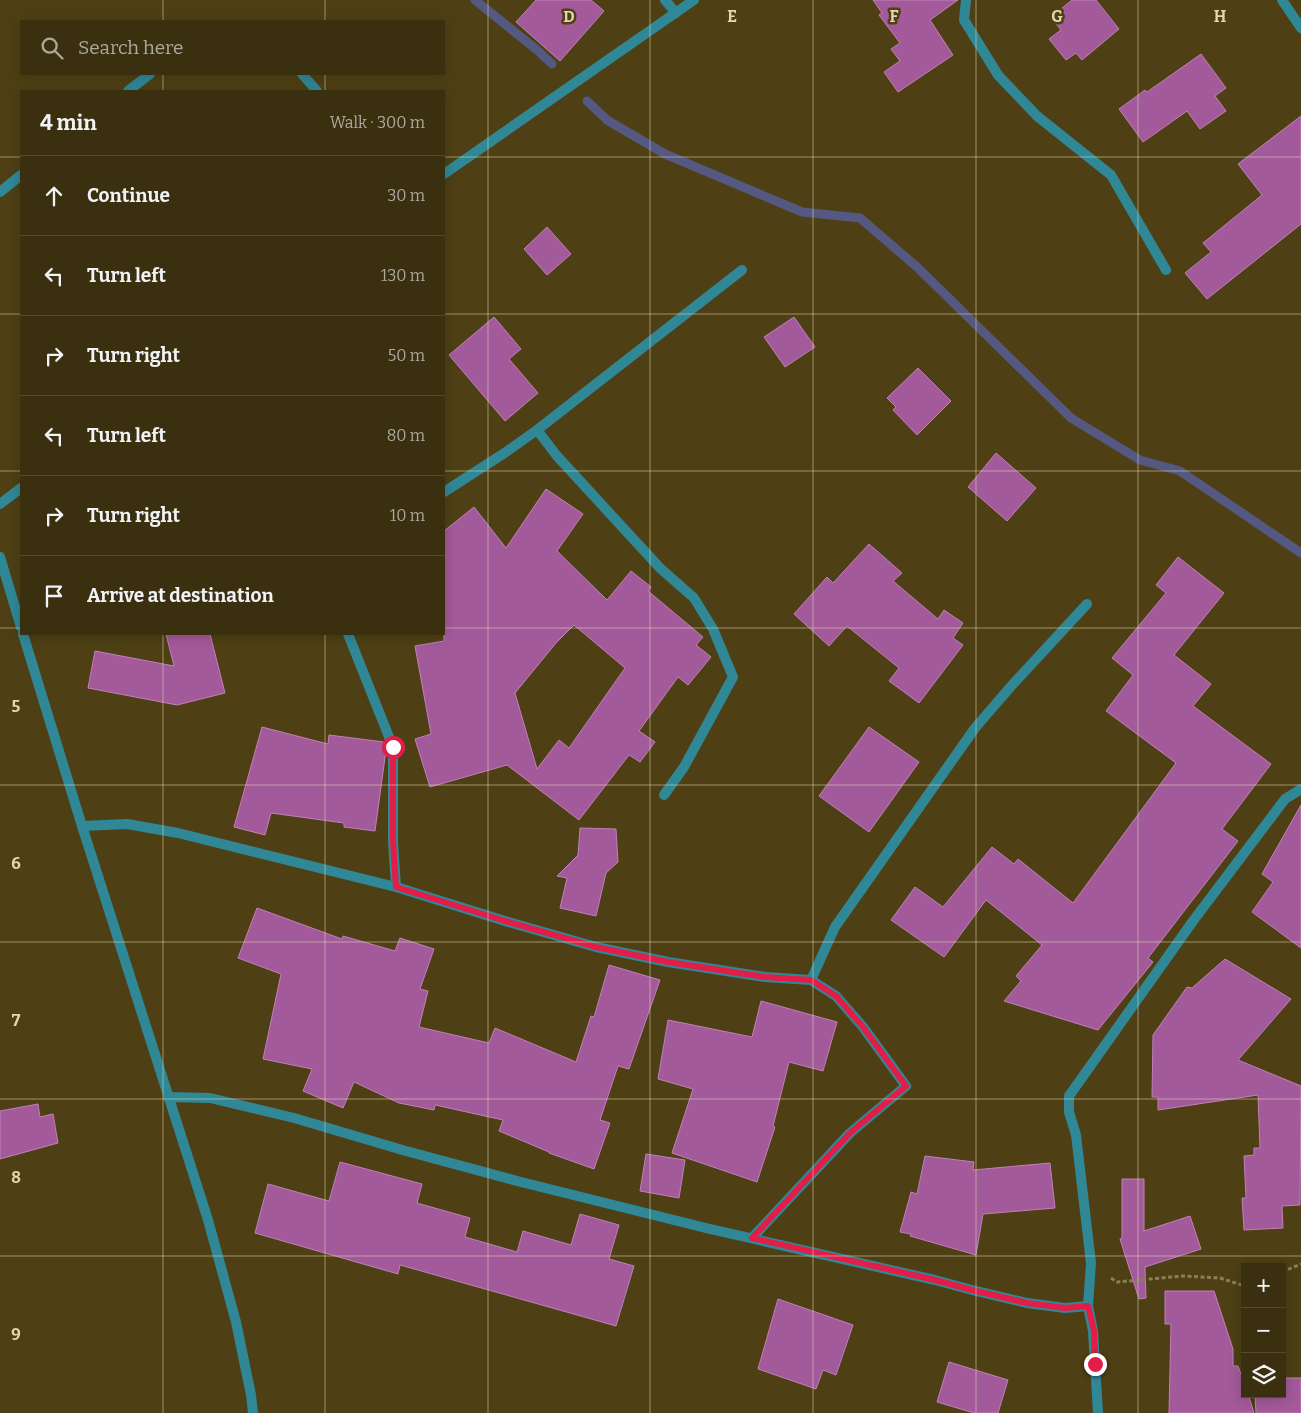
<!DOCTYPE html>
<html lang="en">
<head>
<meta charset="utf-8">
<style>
	:root { --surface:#3a300f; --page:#453c1d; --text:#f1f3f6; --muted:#aba99e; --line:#544b2f }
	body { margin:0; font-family:Bitter,serif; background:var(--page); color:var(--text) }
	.controls { position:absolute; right:15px; bottom:15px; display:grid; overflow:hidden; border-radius:0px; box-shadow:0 2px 12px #0003 }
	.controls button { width:45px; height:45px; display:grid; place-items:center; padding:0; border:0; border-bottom:1px solid var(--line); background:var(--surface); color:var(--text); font:25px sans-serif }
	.stop { position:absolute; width:15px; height:15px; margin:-11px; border:4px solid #e11d48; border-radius:50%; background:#fff }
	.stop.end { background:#e11d48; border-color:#fff; box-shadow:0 1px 5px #0008 }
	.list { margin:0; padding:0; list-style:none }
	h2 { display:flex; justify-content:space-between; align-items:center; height:65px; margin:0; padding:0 20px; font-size:21px }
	h2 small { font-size:16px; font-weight:400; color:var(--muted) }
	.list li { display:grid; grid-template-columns:32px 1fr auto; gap:15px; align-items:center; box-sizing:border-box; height:80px; padding:0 20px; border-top:1px solid var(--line) }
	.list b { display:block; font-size:19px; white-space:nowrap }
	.list em { font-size:16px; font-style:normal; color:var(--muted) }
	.icon { flex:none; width:28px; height:28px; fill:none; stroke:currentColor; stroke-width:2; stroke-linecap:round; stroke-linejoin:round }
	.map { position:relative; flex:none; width:1301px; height:1413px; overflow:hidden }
	.search { position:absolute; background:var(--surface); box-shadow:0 2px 12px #0003; left:20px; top:20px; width:425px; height:55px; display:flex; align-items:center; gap:12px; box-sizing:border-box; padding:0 18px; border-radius:0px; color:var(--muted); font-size:19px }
	.panel { position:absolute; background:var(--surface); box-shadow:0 2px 12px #0003; left:20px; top:90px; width:425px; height:545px; border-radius:0px }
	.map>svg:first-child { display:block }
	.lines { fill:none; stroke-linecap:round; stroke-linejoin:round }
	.stream { stroke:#555880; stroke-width:9 }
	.building { fill:#a35a9b; stroke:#c081b8; fill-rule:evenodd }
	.path { stroke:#8d7f55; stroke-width:3; stroke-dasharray:4 2.5; stroke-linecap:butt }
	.street { stroke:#308897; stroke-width:10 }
	.route { stroke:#e11d48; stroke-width:6 }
	.grid { fill:none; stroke:#e4d7b0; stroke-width:1; stroke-opacity:0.55 }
	.grid-label { font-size:16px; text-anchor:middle; font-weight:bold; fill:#e4d7b0; stroke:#4e4014; stroke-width:5; stroke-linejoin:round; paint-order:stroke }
</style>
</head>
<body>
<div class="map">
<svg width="1301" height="1413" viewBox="0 0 1301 1413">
	<rect width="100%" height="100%" fill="#4e4014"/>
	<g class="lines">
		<!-- stream -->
		<g class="stream">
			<path d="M475 0 537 50 552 64"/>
			<path d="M587 101 607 120 665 154 802 212 860 218 917 267 1071 418 1140 460 1180 471 1301 553"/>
		</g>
	</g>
	<!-- building -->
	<g class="building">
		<path d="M536 0H591L604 11 560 61 516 22Z"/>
		<path d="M873 0H958L930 20 953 55 898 92 884 72 900 61 891 49 900 43 879 15 882 13Z"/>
		<path d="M1072 0H1096L1119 29 1082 60 1076 53 1066 60 1049 39 1061 30 1051 17Z"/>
		<path d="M1201 54 1226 88 1215 96 1226 111 1200 129 1187 111 1143 142 1119 109 1145 90 1147 92Z"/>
		<path d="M1301 116V224L1207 299 1185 273 1211 252 1203 243 1262 195 1238 164Z"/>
		<path d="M547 227 571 254 547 275 524 249Z"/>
		<path d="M494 317 521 349 509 359 538 393 505 421 449 355Z"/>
		<path d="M794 317 815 347 785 367 764 337Z"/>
		<path d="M918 368 951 401 917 435 893 410 896 407 887 398Z"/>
		<path d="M996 453 1036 488 1007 521 968 487Z"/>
		<path d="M546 489 583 514 557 551 607 600 631 571 651 587 648 591 703 637 696 645 711 657 688 685 678 677 639 731 655 742 640 762 629 755 579 820 507 765 430 787 415 739 431 734 415 646 444 641V531L474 507 506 548ZM574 625 625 668 569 748 559 740 537 769 515 693 556 643Z"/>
		<path d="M869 544 902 573 893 581 938 619 944 610 963 623 953 638 963 645 919 703 889 681 899 668 847 626 829 646 794 614 827 577 833 583Z"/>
		<path d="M1178 557 1224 593 1174 655 1211 684 1193 706 1271 764 1222 829 1238 841 1148 958 1153 962 1098 1030 1004 1001 1021 981 1016 976 1042 945 986 900 944 957 891 920 915 887 943 907 992 847 1014 864 1018 859 1073 903 1176 763 1106 711 1133 675 1112 658 1166 593 1156 585Z"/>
		<path d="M166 634H210L225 693 177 705 88 688 95 651 174 666Z"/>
		<path d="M262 727 328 744 329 735 384 742 386 750 375 831 344 827V823L271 813 265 835 234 827Z"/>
		<path d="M869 727 919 762 869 832 819 796Z"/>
		<path d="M1301 805V948L1252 912 1273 882 1262 874Z"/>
		<path d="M580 828 616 829 618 862 606 873 596 916 560 908 567 878 557 876 578 855Z"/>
		<path d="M257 908 342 939 343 936 395 951 400 938 434 949 420 989 428 991 419 1027 489 1043 495 1028 576 1062 591 1016 594 1017 609 965 660 980 629 1069 618 1066 600 1120 610 1123 594 1169 549 1153V1152L499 1131 503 1120 435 1105 434 1110 399 1103 354 1082 343 1108 303 1091 312 1069 263 1059 281 974 238 958Z"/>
		<path d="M1225 959 1291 999 1238 1060 1301 1086 1300 1205 1282 1206 1283 1228 1244 1230 1242 1198H1246L1244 1156 1254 1155V1148H1260L1258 1095 1158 1110V1097H1152L1153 1035 1187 987 1192 988Z"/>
		<path d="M761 1001 837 1022 823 1071 789 1062 773 1126 775 1127 757 1182 672 1153 693 1089 658 1079 668 1020 752 1037Z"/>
		<path d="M38 1104 40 1117 53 1114 58 1143 0 1159V1111Z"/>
		<path d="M646 1154 685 1160 679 1198 640 1191Z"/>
		<path d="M925 1156 974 1162 973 1170 1050 1163 1055 1208 983 1214 976 1255 910 1236 911 1234 900 1232 911 1192 917 1194Z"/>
		<path d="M340 1162 422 1184 417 1203 470 1218 465 1237 517 1252 523 1231 571 1245 580 1214 619 1225 609 1259 634 1266 616 1326 400 1265 398 1274 255 1233 268 1184 329 1201Z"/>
		<path d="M1122 1179H1144V1231L1190 1216 1201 1249 1145 1267 1146 1298 1139 1299 1120 1239 1122 1238Z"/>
		<path d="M1165 1291H1214L1233 1349V1366H1238L1245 1385V1394H1248L1254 1413H1169L1171 1324H1165Z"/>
		<path d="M778 1299 853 1325 836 1375 823 1370 816 1389 758 1369Z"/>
		<path d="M949 1362 1008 1380 998 1413H974L937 1402Z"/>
		<path d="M1282 1378H1301V1413H1256L1255 1394H1282Z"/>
	</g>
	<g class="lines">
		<!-- path -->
		<g class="path">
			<path d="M1282 1272 1301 1264"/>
			<path d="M1111 1278 1117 1282 1183 1276 1220 1278 1245 1286"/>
		</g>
		<!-- street -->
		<g class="street">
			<path d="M665 0 676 13"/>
			<path d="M966 0 964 20 998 75 1037 116 1111 175 1166 270"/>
			<path d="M1282 0 1301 28"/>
			<path d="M302 74 317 91"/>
			<path d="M128 91 150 74"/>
			<path d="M444 174 694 0"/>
			<path d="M0 192 21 175"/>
			<path d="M537 430 742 270"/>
			<path d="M444 492 506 452 537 430 557 456 660 568 694 598 713 629 733 677 684 767 664 795"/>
			<path d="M0 504 21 488"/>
			<path d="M0 557 21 627"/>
			<path d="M23 634 82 826 208 1220 236 1322 251 1395 253 1413"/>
			<path d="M348 634 393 747V841L396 887"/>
			<path d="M82 826 127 824 178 833 396 887 505 921 596 947 668 962 765 977 811 980 836 996 863 1027 906 1086 850 1133 752 1238"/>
			<path d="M811 980 835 927 975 728 1013 684 1087 604"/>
			<path d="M168 1097 210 1098 294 1118 406 1151 521 1182 710 1229 935 1280 972 1290 1027 1303 1065 1308 1088 1306 1093 1331 1098 1413"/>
			<path d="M1088 1306 1091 1263 1076 1135 1069 1112V1096L1193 921 1285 799 1301 789"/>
		</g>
	</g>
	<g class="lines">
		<!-- route -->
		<path class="route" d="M393 747V841L396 887 505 921 596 947 668 962 765 977 811 980 836 996 863 1027 906 1086 850 1133 752 1238 935 1280 972 1290 1027 1303 1065 1308 1088 1306 1094 1331 1095 1364"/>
	</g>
	<!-- grid -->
	<path class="grid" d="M163 0V21M325 0V21M488 0V1413M650 0V1413M813 0V1413M976 0V1413M1138 0V1413M163 74V91M325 74V91M0 157H21M444 157H1301M0 314H21M444 314H1301M0 471H21M444 471H1301M0 628H21M444 628H1301M163 634V1413M325 634V1413M0 785H1301M0 942H1301M0 1099H1301M0 1256H1301"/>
	<g class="grid-label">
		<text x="569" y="22">D</text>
		<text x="732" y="22">E</text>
		<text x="894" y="22">F</text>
		<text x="1057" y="22">G</text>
		<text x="1220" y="22">H</text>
		<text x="16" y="712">5</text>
		<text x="16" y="869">6</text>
		<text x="16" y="1026">7</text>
		<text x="16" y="1183">8</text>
		<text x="16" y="1340">9</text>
	</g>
</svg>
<div class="controls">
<button>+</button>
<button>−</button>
<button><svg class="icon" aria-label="layers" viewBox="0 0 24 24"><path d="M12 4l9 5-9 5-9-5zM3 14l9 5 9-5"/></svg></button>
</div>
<div class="stop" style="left:393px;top:747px"></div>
<div class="stop end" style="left:1095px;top:1364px"></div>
<div class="search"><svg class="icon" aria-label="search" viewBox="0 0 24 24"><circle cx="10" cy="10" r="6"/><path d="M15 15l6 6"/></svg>Search here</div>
<section class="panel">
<h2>4 min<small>Walk · 300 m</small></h2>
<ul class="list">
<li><svg class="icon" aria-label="ahead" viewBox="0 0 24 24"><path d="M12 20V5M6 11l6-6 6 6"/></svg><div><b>Continue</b></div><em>30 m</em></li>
<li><svg class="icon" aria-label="left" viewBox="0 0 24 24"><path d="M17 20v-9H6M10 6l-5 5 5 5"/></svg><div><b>Turn left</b></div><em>130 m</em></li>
<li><svg class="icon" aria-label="right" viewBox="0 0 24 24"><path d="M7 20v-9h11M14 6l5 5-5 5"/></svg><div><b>Turn right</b></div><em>50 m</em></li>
<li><svg class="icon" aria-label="left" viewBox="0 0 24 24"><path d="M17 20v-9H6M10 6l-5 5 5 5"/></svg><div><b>Turn left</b></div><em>80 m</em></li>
<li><svg class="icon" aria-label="right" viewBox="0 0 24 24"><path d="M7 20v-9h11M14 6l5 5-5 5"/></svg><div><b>Turn right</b></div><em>10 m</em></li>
<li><svg class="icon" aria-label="arrive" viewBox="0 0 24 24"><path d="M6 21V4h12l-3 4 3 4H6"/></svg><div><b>Arrive at destination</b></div></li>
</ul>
</section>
</div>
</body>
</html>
